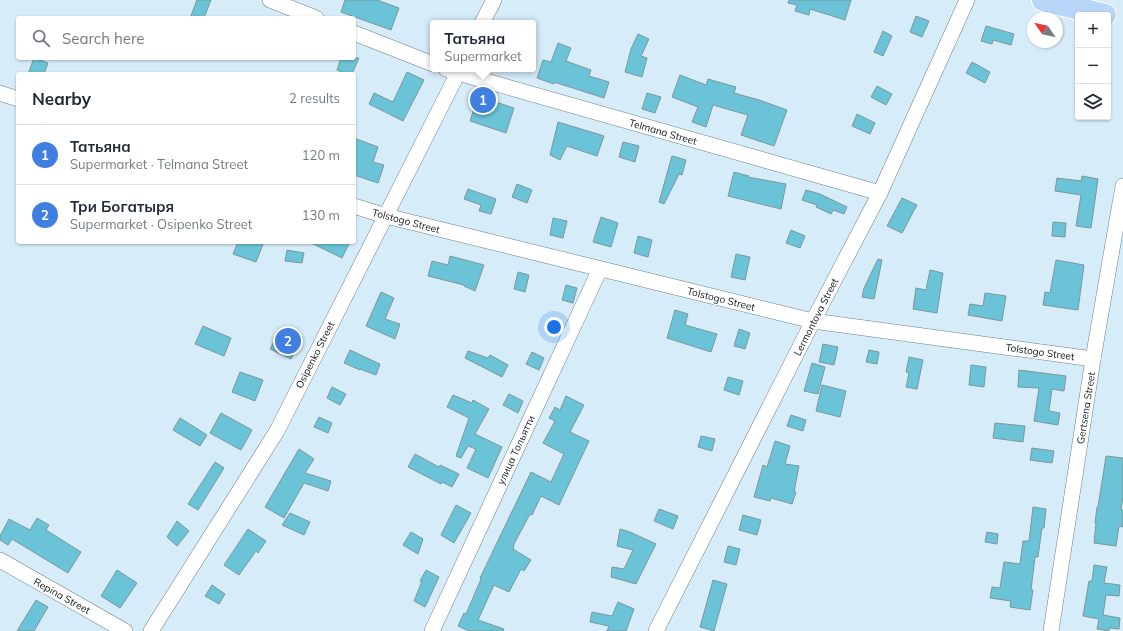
<!DOCTYPE html>
<html lang="en">
<head>
<meta charset="utf-8">
<style>
	:root { --surface:#fff; --page:#f6f6f7; --text:#1f2937; --muted:#747a83; --line:#e0e1e3; --accent:#3e6723 }
	body { margin:0; font-family:Mulish,sans-serif; background:var(--page); color:var(--text) }
	.controls { position:absolute; right:12px; top:12px; display:grid; overflow:hidden; border-radius:4px; box-shadow:0 1px 3px #0004 }
	.controls button { width:36px; height:36px; display:grid; place-items:center; padding:0; border:0; border-bottom:1px solid var(--line); background:var(--surface); color:var(--text); font:20px sans-serif }
	.compass { position:absolute; left:1027px; top:12px; width:36px; height:36px; border-radius:50%; background:var(--surface); box-shadow:0 1px 3px #0004; rotate:304deg }
	.you { position:absolute; left:554px; top:327px; width:14px; height:14px; margin:-10px; border:3px solid #fff; border-radius:50%; background:#1a73e8; box-shadow:0 0 0 6px #1a73e833 }
	.badge { display:grid; place-items:center; width:26px; height:26px; border-radius:50%; background:var(--accent); color:#fff; font-size:13px; font-weight:700 }
	.pin { position:absolute; translate:-50% -50%; border:2px solid #fff; box-shadow:0 1px 4px #0006 }
	.popup { position:absolute; left:430px; top:20px; width:106px; height:52px; box-sizing:border-box; display:grid; place-content:center; border-radius:4px; background:var(--surface); filter:drop-shadow(0 1px 3px #0005); font-size:13px; white-space:nowrap; color:var(--muted) }
	.popup b { font-size:15px; color:var(--text) }
	.popup::after { content:''; position:absolute; left:50%; top:100%; margin-left:-8px; border:8px solid transparent; border-top-color:var(--surface) }
	.list { margin:0; padding:0; list-style:none }
	h2 { display:flex; justify-content:space-between; align-items:center; height:52px; margin:0; padding:0 16px; font-size:17px }
	h2 small { font-size:13px; font-weight:400; color:var(--muted) }
	.list li { display:grid; grid-template-columns:26px 1fr auto; gap:12px; align-items:center; box-sizing:border-box; height:60px; padding:0 16px; border-top:1px solid var(--line) }
	.list b { display:block; font-size:15px; white-space:nowrap }
	.list p { margin:0; font-size:13px; white-space:nowrap; color:var(--muted) }
	.list em { font-size:13px; font-style:normal; color:var(--muted) }
	.icon { flex:none; width:22px; height:22px; fill:none; stroke:currentColor; stroke-width:2; stroke-linecap:round; stroke-linejoin:round }
	.map { position:relative; flex:none; width:1123px; height:631px; overflow:hidden }
	.search { position:absolute; background:var(--surface); box-shadow:0 1px 3px #0004; left:16px; top:16px; width:340px; height:44px; display:flex; align-items:center; gap:10px; box-sizing:border-box; padding:0 14px; border-radius:4px; color:var(--muted); font-size:15px }
	.panel { position:absolute; background:var(--surface); box-shadow:0 1px 3px #0004; left:16px; top:72px; width:340px; height:172px; border-radius:4px }
	.map>svg:first-child { display:block }
	.building { fill:#6ac3d6; stroke:#7d979d }
	.lines { fill:none; stroke-linecap:round; stroke-linejoin:round }
	.street-casing { stroke:#6b7f8b; stroke-width:16 }
	.primary-casing { stroke:#fff; stroke-width:24 }
	.street { stroke:#fff; stroke-width:15 }
	.primary { stroke:#b9d6f9; stroke-width:22 }
	.labels { text-anchor:middle; dominant-baseline:central; stroke-width:3; stroke-linejoin:round; paint-order:stroke }
	.street-label { font-size:10px; fill:#0e161a; stroke:#fff }
</style>
</head>
<body>
<div class="map">
<svg width="1123" height="631" viewBox="0 0 1123 631">
	<rect width="100%" height="100%" fill="#d6ecf9"/>
	<!-- building -->
	<g class="building">
		<path d="M197 0H211L204 18H190Z"/>
		<path d="M345 0H377L399 8 391 30 341 12Z"/>
		<path d="M789 0H851L845 20 810 9 809 15 795 11 797 5 788 3Z"/>
		<path d="M916 16 929 21 922 37 910 32Z"/>
		<path d="M986 26 1014 34 1011 45 993 40 992 44 981 41Z"/>
		<path d="M883 31 892 36 883 56 874 52Z"/>
		<path d="M638 34 649 39 641 56 647 58 642 77 625 72 631 49Z"/>
		<path d="M558 43 571 48 566 61 591 70 589 76 609 82 604 98 554 82V84L537 78 543 60 551 62Z"/>
		<path d="M34 58 48 63 44 74H28Z"/>
		<path d="M341 58H359L352 74H347L337 70Z"/>
		<path d="M972 62 990 72 985 83 966 73Z"/>
		<path d="M407 72 424 80 403 121 369 104 374 93 393 102Z"/>
		<path d="M680 75 706 85 708 79 736 87 734 93 759 100 787 110 774 146 741 135 748 115 713 105 706 127 692 122 698 107 672 97Z"/>
		<path d="M877 86 892 94 886 105 871 97Z"/>
		<path d="M647 93 661 97 655 113 642 109Z"/>
		<path d="M478 96 514 108 506 133 470 121Z"/>
		<path d="M857 114 875 123 870 134 852 126Z"/>
		<path d="M558 122 604 136 597 156 567 146 560 160 550 155Z"/>
		<path d="M354 138 378 147 373 162 384 165 378 183 354 175Z"/>
		<path d="M623 142 639 146 635 162 619 157Z"/>
		<path d="M672 156 686 160 682 175 679 174 664 204 659 202Z"/>
		<path d="M734 172 749 176 748 177 786 184 781 209 728 196Z"/>
		<path d="M1082 176 1098 179 1091 228 1076 226 1081 195 1055 191 1057 178 1081 181Z"/>
		<path d="M517 184 532 190 527 203 512 197Z"/>
		<path d="M468 189 496 199 491 214 479 211 481 205 464 199Z"/>
		<path d="M806 190 820 194 847 207 844 214 833 210 831 214 816 207 817 205 802 200Z"/>
		<path d="M902 198 917 205 902 233 887 226Z"/>
		<path d="M601 217 618 223 611 247 593 242Z"/>
		<path d="M553 218 567 221 563 238 550 235Z"/>
		<path d="M1053 222 1066 223 1065 237 1052 236Z"/>
		<path d="M791 230 805 236 800 248 786 243Z"/>
		<path d="M638 236 652 240 648 257 634 253Z"/>
		<path d="M238 242H264L256 262 233 254Z"/>
		<path d="M309 242H350L342 258Z"/>
		<path d="M287 250 304 253 302 263 285 261Z"/>
		<path d="M736 254 750 257 745 280 731 277Z"/>
		<path d="M450 256 484 265 475 291 464 286V285L428 276 432 261 448 265Z"/>
		<path d="M878 259 882 260 874 299 862 297 864 288Z"/>
		<path d="M1056 260 1084 265 1078 310 1043 305 1045 292 1050 293Z"/>
		<path d="M930 270 943 273 937 313 913 309 916 288 926 290Z"/>
		<path d="M518 272 529 275 525 292 514 289Z"/>
		<path d="M566 285 577 288 573 303 562 300Z"/>
		<path d="M381 292 394 298 385 319 400 324 395 339 366 326Z"/>
		<path d="M985 293 1006 296 1002 321 968 315 970 304 983 306Z"/>
		<path d="M675 310 688 314 685 325 717 334 711 352 667 338Z"/>
		<path d="M203 326 231 338 224 356 195 344Z"/>
		<path d="M281 328 302 338 291 359 270 349Z"/>
		<path d="M739 329 750 333 745 349 734 346Z"/>
		<path d="M823 344 838 347 834 365 819 362Z"/>
		<path d="M350 350 380 364 376 375 360 369V370L344 363Z"/>
		<path d="M869 350 879 352 877 364 866 362Z"/>
		<path d="M468 351 488 358 490 355 508 365 502 377 465 358Z"/>
		<path d="M532 352 544 358 539 370 526 364Z"/>
		<path d="M909 357 923 360 917 389 906 387 909 373 906 372Z"/>
		<path d="M812 363 825 367 818 394 804 391Z"/>
		<path d="M971 365 986 367 984 387 969 385Z"/>
		<path d="M1019 370 1066 376 1064 391 1052 389 1049 411 1060 413 1058 425 1034 421 1039 388 1018 387Z"/>
		<path d="M240 372 263 380 255 401 232 392Z"/>
		<path d="M728 377 743 381 739 395 724 390Z"/>
		<path d="M822 385 846 391 840 417 816 411Z"/>
		<path d="M332 387 346 394 340 405 327 398Z"/>
		<path d="M509 394 523 401 518 413 503 405Z"/>
		<path d="M453 395 472 403 473 400 489 409 475 434 502 447 488 478 467 468 476 449 468 446 461 458 456 456 469 418 447 407Z"/>
		<path d="M566 396 584 405 570 432 589 441 559 505 541 496 532 515 530 514 514 544 513 549 531 560 524 571 521 569 509 592 494 585 478 620 504 629 503 631H469L458 626 464 613 466 614 481 579 480 578 531 472 551 482 564 454 543 443 555 421 549 418 555 407 560 410Z"/>
		<path d="M221 413 252 430 241 450 210 433Z"/>
		<path d="M791 415 806 420 803 431 787 426Z"/>
		<path d="M319 417 332 423 328 433 314 427Z"/>
		<path d="M180 418 207 435 200 446 173 430Z"/>
		<path d="M995 423 1025 426 1023 442 993 438Z"/>
		<path d="M701 436 715 439 712 451 698 447Z"/>
		<path d="M775 441 790 446 785 464 799 466 794 492H796L792 504 771 498 770 501 754 497 763 465 767 467Z"/>
		<path d="M1032 448 1054 451 1052 463 1030 460Z"/>
		<path d="M299 449 314 459 305 473 331 481 328 491 304 483 284 518 265 507Z"/>
		<path d="M415 454 439 467 440 465 459 474 452 487 442 482 441 484 408 467Z"/>
		<path d="M1106 456 1123 458V496L1121 510H1123V527L1119 526 1116 546 1094 543 1096 523H1095L1097 507H1098Z"/>
		<path d="M215 462 224 468 198 510 188 504Z"/>
		<path d="M456 505 471 513 454 543 441 535Z"/>
		<path d="M1033 507 1046 509 1044 528H1042L1038 557H1035L1031 590H1033L1030 610 1010 607 1011 601 990 598 992 587 1000 588 1004 562 1020 564 1023 541H1029Z"/>
		<path d="M659 509 678 516 673 529 654 521Z"/>
		<path d="M290 513 310 522 304 535 282 525Z"/>
		<path d="M743 515 761 520 757 535 739 530Z"/>
		<path d="M37 518 49 525 46 530 81 552 68 573 12 539 8 545 0 540V536L9 519 30 530Z"/>
		<path d="M177 521 189 531 177 546 167 537Z"/>
		<path d="M248 529 266 541 258 553 256 551 239 575 224 565Z"/>
		<path d="M620 529 630 532 656 544 636 584 611 577 612 567 624 569 633 550 617 546Z"/>
		<path d="M411 532 423 539 418 554 403 545Z"/>
		<path d="M987 532 998 534 997 544 985 542Z"/>
		<path d="M728 546 740 549 736 565 724 562Z"/>
		<path d="M1094 565 1107 567 1104 583 1120 585 1119 596 1106 595 1103 615 1120 618 1119 629 1109 628V631L1097 629 1099 619 1083 616 1089 581H1092Z"/>
		<path d="M117 570 137 583 120 608 101 596Z"/>
		<path d="M426 570 439 577 425 607 414 601 422 581H420Z"/>
		<path d="M713 580 727 584 714 631 700 627Z"/>
		<path d="M212 585 225 594 219 604 205 596Z"/>
		<path d="M36 600 48 607 34 631H17Z"/>
		<path d="M618 602 634 609 626 631H607L609 626 590 622 592 612 612 616Z"/>
	</g>
	<g class="lines">
		<defs>
			<g id="street">
				<path d="M270 0 316 18"/>
				<path d="M482 23 494 0"/>
				<path d="M354 33 433 64"/>
				<path d="M446 69 458 73 880 193"/>
				<path d="M0 93 18 99"/>
				<path d="M354 206 386 216 813 321 1093 359"/>
				<path d="M0 560 125 631"/>
				<path d="M151 631 277 431 460 69"/>
				<path d="M432 631 600 269"/>
				<path d="M656 631 813 321 880 193 967 0"/>
				<path d="M1051 631 1093 359 1123 186"/>
			</g>
			<path id="primary" d="M1043 0 1105 15"/>
		</defs>
		<!-- street casing -->
		<use href="#street" class="street-casing"/>
		<!-- primary casing -->
		<use href="#primary" class="primary-casing"/>
		<!-- street -->
		<use href="#street" class="street"/>
		<!-- primary -->
		<use href="#primary" class="primary"/>
	</g>
	<g class="labels">
		<!-- street labels -->
		<g class="street-label">
			<text transform="translate(663 132) rotate(16)">Telmana Street</text>
			<text transform="translate(406 221) rotate(15)">Tolstogo Street</text>
			<text transform="translate(721 299) rotate(14)">Tolstogo Street</text>
			<text transform="translate(816 317) rotate(-63)">Lermontova Street</text>
			<text transform="translate(1040 352) rotate(8)">Tolstogo Street</text>
			<text transform="translate(315 355) rotate(-63)">Osipenko Street</text>
			<text transform="translate(1086 408) rotate(-81)">Gertsena Street</text>
			<text transform="translate(516 450) rotate(-65)">улица Тольятти</text>
			<text transform="translate(62 596) rotate(29)">Repina Street</text>
		</g>
	</g>
</svg>
<div class="controls">
<button>+</button>
<button>−</button>
<button><svg class="icon" aria-label="layers" viewBox="0 0 24 24"><path d="M12 4l9 5-9 5-9-5zM3 14l9 5 9-5"/></svg></button>
</div>
<svg class="compass" viewBox="-18 -18 36 36"><path d="M0-13l5 13h-10z" fill="#e53935"/><path d="M0 13l5-13h-10z" fill="#747a83"/></svg>
<div class="you"></div>
<div class="pin badge" style="left:483px;top:100px;background:#3f7fe0">1</div>
<div class="popup"><b>Татьяна</b>Supermarket</div>
<div class="pin badge" style="left:288px;top:341px;background:#3f7fe0">2</div>
<div class="search"><svg class="icon" aria-label="search" viewBox="0 0 24 24"><circle cx="10" cy="10" r="6"/><path d="M15 15l6 6"/></svg>Search here</div>
<section class="panel">
<h2>Nearby<small>2 results</small></h2>
<ul class="list">
<li><span class="badge" style="background:#3f7fe0">1</span><div><b>Татьяна</b><p>Supermarket · Telmana Street</p></div><em>120 m</em></li>
<li><span class="badge" style="background:#3f7fe0">2</span><div><b>Три Богатыря</b><p>Supermarket · Osipenko Street</p></div><em>130 m</em></li>
</ul>
</section>
</div>
</body>
</html>
